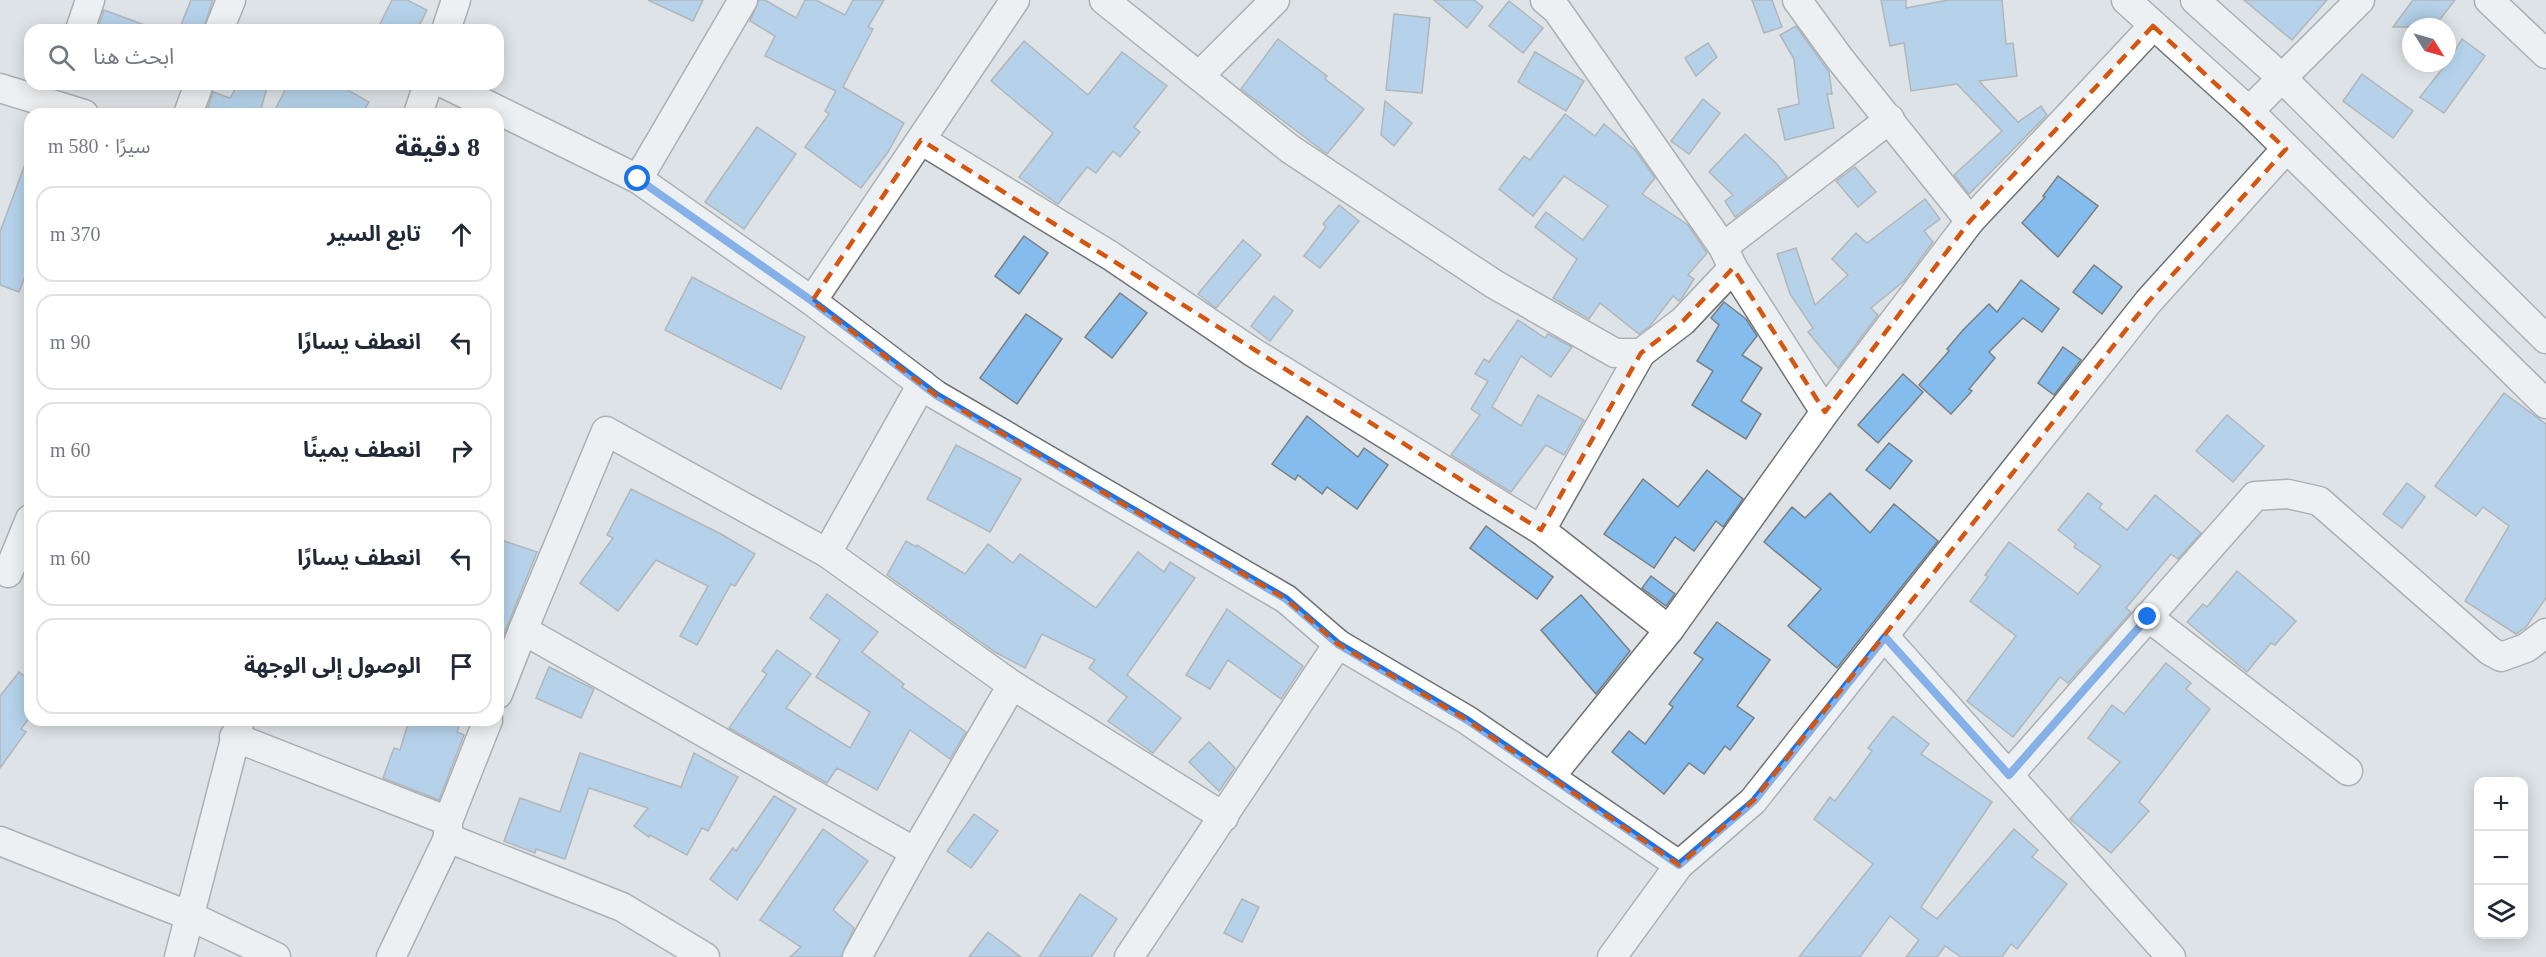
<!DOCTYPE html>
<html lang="ar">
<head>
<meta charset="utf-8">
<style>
	:root { --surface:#fff; --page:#f2f2f3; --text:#1f2937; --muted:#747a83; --line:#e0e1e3 }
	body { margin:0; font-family:"Times New Roman","Noto Sans Arabic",serif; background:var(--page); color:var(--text); direction:rtl }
	.controls { position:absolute; right:18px; bottom:18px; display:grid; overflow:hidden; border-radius:12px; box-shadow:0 3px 15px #0003 }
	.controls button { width:54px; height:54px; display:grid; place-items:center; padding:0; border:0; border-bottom:2px solid var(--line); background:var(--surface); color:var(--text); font:30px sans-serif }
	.compass { position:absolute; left:2402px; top:18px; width:54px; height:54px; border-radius:50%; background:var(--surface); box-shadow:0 3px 15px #0003; rotate:127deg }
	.stop { position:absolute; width:18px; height:18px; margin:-14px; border:4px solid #1a73e8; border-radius:50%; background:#fff }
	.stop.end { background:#1a73e8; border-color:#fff; box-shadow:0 2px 6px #0008 }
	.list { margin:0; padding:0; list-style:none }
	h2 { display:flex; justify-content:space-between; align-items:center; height:78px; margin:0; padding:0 24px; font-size:26px }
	h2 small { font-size:20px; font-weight:400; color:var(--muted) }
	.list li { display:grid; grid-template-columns:39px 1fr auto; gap:18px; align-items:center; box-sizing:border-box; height:96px; margin:0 12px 12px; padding:0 12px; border:2px solid var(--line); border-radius:18px }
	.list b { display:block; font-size:22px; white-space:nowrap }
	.list em { font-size:20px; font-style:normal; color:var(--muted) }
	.icon { flex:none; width:33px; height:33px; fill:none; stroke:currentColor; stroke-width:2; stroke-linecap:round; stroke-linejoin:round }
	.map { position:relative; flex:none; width:2546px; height:957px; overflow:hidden; direction:ltr }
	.search { position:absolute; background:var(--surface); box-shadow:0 3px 15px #0003; left:24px; top:24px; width:480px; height:66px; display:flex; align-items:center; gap:15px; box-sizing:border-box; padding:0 21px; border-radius:18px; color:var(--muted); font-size:22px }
	.panel { position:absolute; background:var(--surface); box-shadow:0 3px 15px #0003; left:24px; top:108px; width:480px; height:618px; border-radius:18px; direction:rtl }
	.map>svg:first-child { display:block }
	.building { fill:#84bded; stroke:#7a7f83; stroke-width:1.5 }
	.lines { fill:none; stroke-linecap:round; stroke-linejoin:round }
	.minor-casing { stroke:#6e7276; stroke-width:31 }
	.minor { stroke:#fff; stroke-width:28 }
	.route { stroke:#1a73e8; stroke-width:8 }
	.marked { fill:none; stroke:#d65610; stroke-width:4.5; stroke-dasharray:12 8; stroke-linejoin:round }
</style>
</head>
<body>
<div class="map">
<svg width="2546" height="957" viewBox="0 0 2546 957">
	<rect width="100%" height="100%" fill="#dee3e8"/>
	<!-- building -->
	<g class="building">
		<path d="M191 0H213L203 30H179Z"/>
		<path d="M392 0H407L427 10 417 30H377Z"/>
		<path d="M648 0H703L693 21Z"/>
		<path d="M759 0H765L796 18 805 0H816L845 15 853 0H884L868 27 873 29 843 87 904 123 888 152 861 188 805 147 829 114 825 111 836 91 765 56 775 36 750 21Z"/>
		<path d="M1434 0H1474L1483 7 1467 28Z"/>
		<path d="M1752 0H1772L1782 27 1764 33Z"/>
		<path d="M1881 0H1906V8L1948 0H2002L2006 44 2013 43 2017 76 1979 81 2018 122 2041 106 2047 115 1969 194 1954 175 2002 131 1957 84 1911 91 1904 43 1890 46Z"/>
		<path d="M2244 0H2327L2292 40Z"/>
		<path d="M2413 0H2455L2434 27H2393Z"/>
		<path d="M1509 1 1543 28 1523 53 1489 26Z"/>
		<path d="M104 10 153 28V30H97Z"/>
		<path d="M1394 14 1430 18 1422 93 1386 90Z"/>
		<path d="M1796 26 1829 72 1832 94H1827L1834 128 1785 140 1778 109 1799 104 1794 59 1780 35Z"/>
		<path d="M1278 39 1327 76 1325 79 1364 109 1327 154 1241 89Z"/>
		<path d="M2462 39 2485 56 2444 113 2420 97 2447 63Z"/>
		<path d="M1024 41 1088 95 1122 52 1167 86 1134 127 1140 132 1120 157 1113 151 1096 173 1087 167 1058 204 1019 177 1053 133 991 81Z"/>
		<path d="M1708 43 1717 57 1696 76 1685 58Z"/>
		<path d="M1535 52 1584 81 1566 111 1518 82Z"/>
		<path d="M2362 74 2413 111 2393 138 2343 101Z"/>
		<path d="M238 84H268L261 109 267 111V114H206L213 92 230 98Z"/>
		<path d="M288 84H337L369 102 362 114H273Z"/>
		<path d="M1703 99 1720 113 1689 154 1671 141Z"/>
		<path d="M1385 101 1412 123 1394 146 1381 135Z"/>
		<path d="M1565 114 1595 136 1604 124 1635 150 1655 178 1642 194 1688 225 1707 253 1688 275 1694 279 1682 298 1679 301 1673 296 1650 326 1639 334 1600 303 1589 319 1553 298 1577 259 1535 227 1546 212 1583 240 1608 206 1564 176 1533 216 1499 189 1524 156 1530 160Z"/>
		<path d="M757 127 796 154 744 229 705 202Z"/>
		<path d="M1745 134 1776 163 1787 177 1735 217 1725 201 1733 195 1709 172Z"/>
		<path d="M28 156 30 263 19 292 0 285V232Z"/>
		<path d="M1855 167 1876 192 1858 207 1836 181Z"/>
		<path d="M2058 176 2098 206 2058 257 2022 223 2045 197 2043 196Z"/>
		<path d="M1925 199 1940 219 1924 231 1933 242 1904 281 1871 308 1878 315 1838 368 1808 332 1813 328 1790 294 1777 254 1796 248 1815 305 1848 275 1832 259 1856 233 1867 243Z"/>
		<path d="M1339 205 1359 221 1320 268 1304 256 1326 227 1323 224Z"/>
		<path d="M1024 236 1048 253 1019 294 995 276Z"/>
		<path d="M1243 240 1261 255 1216 308 1198 294Z"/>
		<path d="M2094 265 2122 287 2102 314 2073 292Z"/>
		<path d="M692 277 805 337 781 389 665 330Z"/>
		<path d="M2021 280 2059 309 2042 332 2023 318 1989 352 1995 358 1969 389 1972 391 1951 414 1919 385 1949 351 1947 349 1963 330 1989 304 1997 312Z"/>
		<path d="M1120 293 1147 313 1112 358 1085 337Z"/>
		<path d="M1274 296 1293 311 1270 341 1251 326Z"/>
		<path d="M1724 302 1746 319 1757 336 1742 355 1762 368 1741 401 1761 414 1746 439 1692 405 1713 371 1697 361 1719 325 1711 318Z"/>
		<path d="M1026 314 1062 339 1017 404 980 378Z"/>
		<path d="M1518 320 1545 338 1548 334 1572 347 1551 377 1521 356 1492 407 1521 426 1538 395 1584 420 1564 455 1546 445 1511 492 1451 455 1480 415 1471 409 1488 381 1475 374 1484 359 1489 362Z"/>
		<path d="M2063 347 2081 360 2054 395 2038 383Z"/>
		<path d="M1903 374 1923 392 1878 443 1858 425Z"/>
		<path d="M2504 393 2546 424V598L2526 627 2516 634 2465 601 2509 526 2483 507 2476 516 2435 486Z"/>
		<path d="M2227 415 2264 446 2233 482 2196 451Z"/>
		<path d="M1307 416 1358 457 1364 448 1388 465 1357 509 1327 487 1322 494 1298 475 1295 480 1272 464Z"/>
		<path d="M1889 443 1912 461 1890 489 1866 470Z"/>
		<path d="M956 445 1021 479 990 532 927 499Z"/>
		<path d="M1707 470 1743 499 1723 527 1716 521 1694 551 1675 537 1654 568 1604 534 1643 479 1678 507Z"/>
		<path d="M2407 483 2425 497 2402 528 2383 514Z"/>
		<path d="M631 489 721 534 755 554 735 586 731 584 697 645 680 636 708 586 656 560 618 611 580 583 613 538 607 535Z"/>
		<path d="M1830 493 1870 533 1894 504 1938 541 1837 668 1788 626 1821 589 1764 542 1792 507 1805 518Z"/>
		<path d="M2088 493 2102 504 2099 508 2127 530 2155 495 2201 533 2178 559 2171 554 2126 608 2131 612 2068 683 2060 677 2013 737 1967 701 2016 636 1970 601 1988 577 1985 575 2009 542 2078 594 2101 566 2074 547 2076 544 2058 530Z"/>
		<path d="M1486 526 1553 577 1537 599 1470 548Z"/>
		<path d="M498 539 537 552 498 649Z"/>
		<path d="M906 541 916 547 917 545 965 574 988 544 1013 563 1020 554 1096 608 1138 552 1164 572 1170 562 1195 578 1127 675 1181 718 1153 753 1108 721 1127 697 1089 668 1095 660 1042 634 1025 668 995 652 887 575Z"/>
		<path d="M2237 571 2296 621 2275 645 2271 643 2247 672 2187 622 2203 604 2207 607Z"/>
		<path d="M1651 576 1675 594 1666 606 1642 588Z"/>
		<path d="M827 594 878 632 862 652 904 684 902 687 966 732 950 759 910 730 877 790 837 768 827 783 729 728 767 674 762 671 777 650 811 674 786 708 850 748 870 712 816 677 840 640 810 618Z"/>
		<path d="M1581 595 1630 651 1596 694 1541 630Z"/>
		<path d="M1227 609 1303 666 1281 699 1228 660 1210 689 1186 675Z"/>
		<path d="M1717 622 1770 660 1737 706 1754 718 1730 750 1725 746 1704 774 1689 763 1664 794 1612 752 1629 731 1645 744 1673 707 1669 704 1703 659 1694 653Z"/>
		<path d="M2166 663 2191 683 2186 689 2210 709 2139 802 2149 811 2111 853 2070 819 2120 762 2088 738 2112 705 2124 714Z"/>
		<path d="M549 667 594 689 581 718 536 698Z"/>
		<path d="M19 672 30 680V717L21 729 26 732 0 768V696Z"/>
		<path d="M1893 716 1929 744 1921 754 1992 802 1921 907 1937 919 2014 829 2038 850 2032 857 2067 884 2017 949 2011 944 2002 957H1961L1945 946 1937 957H1906L1919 940 1890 916 1860 957H1799L1873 864 1814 819 1830 797 1835 801 1872 751 1868 748Z"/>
		<path d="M409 720H461L457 732 464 735 439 800 383 778 394 748 400 750Z"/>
		<path d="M1209 742 1235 768 1219 791 1189 762Z"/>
		<path d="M580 753 681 787 694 753 738 777 708 831 702 828 687 855 650 835 649 837 634 826 648 808 589 788 565 859 536 849 535 853 504 841 520 798 560 812Z"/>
		<path d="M774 796 796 809 737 900 710 879 733 848 736 851Z"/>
		<path d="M974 814 998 831 971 868 947 851Z"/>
		<path d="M823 829 868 861 833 910 854 928 841 957H790L801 947 760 920Z"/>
		<path d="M1080 894 1117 919 1091 957H1039Z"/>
		<path d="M1242 899 1259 907 1242 942 1224 933Z"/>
		<path d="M988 932 1021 957H969Z"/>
	</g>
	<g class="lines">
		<defs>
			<g id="minor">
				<path d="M1015 0 812 301 936 395 1286 599 1338 644 1467 720 1550 777 1669 630"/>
				<path d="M1104 0 1290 149 1494 284 1615 353H1641L1683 321 1733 268 1825 412 1970 221 1840 59 1797 0"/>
				<path d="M1545 0 1557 10 1723 247 1733 268"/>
				<path d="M2126 0 2249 111 2546 404"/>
				<path d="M2195 0 2282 78 2546 339"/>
				<path d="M2489 0 2546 54"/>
				<path d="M80 30 90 0"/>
				<path d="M219 30 231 0"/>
				<path d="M446 30 456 0"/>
				<path d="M1199 76 1275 0"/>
				<path d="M445 84 638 179 743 0"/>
				<path d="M0 88 84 114"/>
				<path d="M2249 111 2360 0"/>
				<path d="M188 114 199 84"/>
				<path d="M418 114 428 84"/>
				<path d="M921 140 1111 256 1251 351 1541 530"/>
				<path d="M638 179 812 301"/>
				<path d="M1970 221 2153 26"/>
				<path d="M1723 247 1890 119"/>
				<path d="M1641 353 1541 530 1669 630 1825 412"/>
				<path d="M8 573 30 519"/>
				<path d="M2148 617 2348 771"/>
				<path d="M523 630 606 431 827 553"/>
				<path d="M1885 637 2171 957"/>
				<path d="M1012 685 1224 817"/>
				<path d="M498 694 523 630 915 852 857 957"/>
				<path d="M488 720 448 821V838L622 907 705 957"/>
				<path d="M234 737 448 821"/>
				<path d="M2009 775 2255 496 2288 494 2319 501 2490 651 2501 657 2526 648 2546 633"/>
				<path d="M1550 777 1679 865 1753 801 2148 302 2286 149"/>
				<path d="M0 841 190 916 276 957"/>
				<path d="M915 852 1012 685 827 553 922 384"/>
				<path d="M179 957 240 720"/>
				<path d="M391 957 448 838"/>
				<path d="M1129 957 1338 644"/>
				<path d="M1612 957 1679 865"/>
			</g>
		</defs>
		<!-- minor casing -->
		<use href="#minor" class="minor-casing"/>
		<!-- minor -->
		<use href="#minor" class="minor"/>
	</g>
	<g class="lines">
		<!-- route -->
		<path class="route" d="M638 179 812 301 936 395 1286 599 1338 644 1467 720 1679 865 1754 801 1885 637 2009 775 2148 617"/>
	</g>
	<!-- marked area -->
	<path d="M0 0H2546V957H0ZM2153 26 2286 149 2148 302 1753 801 1679 865 1467 720 1338 644 1286 599 936 395 812 301 921 140 1541 530 1641 353 1683 321 1733 268 1825 412 1970 221Z" fill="#dee3e8" fill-opacity=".55" fill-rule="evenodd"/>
	<path class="marked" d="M2153 26 2286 149 2148 302 1753 801 1679 865 1467 720 1338 644 1286 599 936 395 812 301 921 140 1541 530 1641 353 1683 321 1733 268 1825 412 1970 221Z"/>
</svg>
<div class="controls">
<button>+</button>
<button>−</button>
<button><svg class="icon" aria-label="layers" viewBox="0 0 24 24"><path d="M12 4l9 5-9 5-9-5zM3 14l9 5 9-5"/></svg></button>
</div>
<svg class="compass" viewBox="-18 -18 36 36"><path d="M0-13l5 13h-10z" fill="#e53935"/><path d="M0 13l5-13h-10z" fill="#747a83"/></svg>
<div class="stop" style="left:638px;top:179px"></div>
<div class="stop end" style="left:2148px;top:617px"></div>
<div class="search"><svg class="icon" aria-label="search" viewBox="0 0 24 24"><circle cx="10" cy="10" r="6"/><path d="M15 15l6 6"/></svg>ابحث هنا</div>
<section class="panel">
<h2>8 دقيقة<small>سيرًا · 580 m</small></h2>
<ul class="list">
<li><svg class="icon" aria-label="ahead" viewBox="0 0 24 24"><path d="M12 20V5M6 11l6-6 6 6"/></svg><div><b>تابع السير</b></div><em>370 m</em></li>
<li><svg class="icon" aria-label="left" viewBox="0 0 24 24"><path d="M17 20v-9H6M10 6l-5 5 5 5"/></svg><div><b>انعطف يسارًا</b></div><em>90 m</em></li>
<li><svg class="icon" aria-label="right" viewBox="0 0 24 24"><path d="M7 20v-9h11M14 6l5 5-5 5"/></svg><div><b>انعطف يمينًا</b></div><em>60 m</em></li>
<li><svg class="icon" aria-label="left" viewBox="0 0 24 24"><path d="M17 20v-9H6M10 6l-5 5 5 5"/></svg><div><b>انعطف يسارًا</b></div><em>60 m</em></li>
<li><svg class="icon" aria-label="arrive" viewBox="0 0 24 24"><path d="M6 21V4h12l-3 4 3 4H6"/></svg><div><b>الوصول إلى الوجهة</b></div></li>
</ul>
</section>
</div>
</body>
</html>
